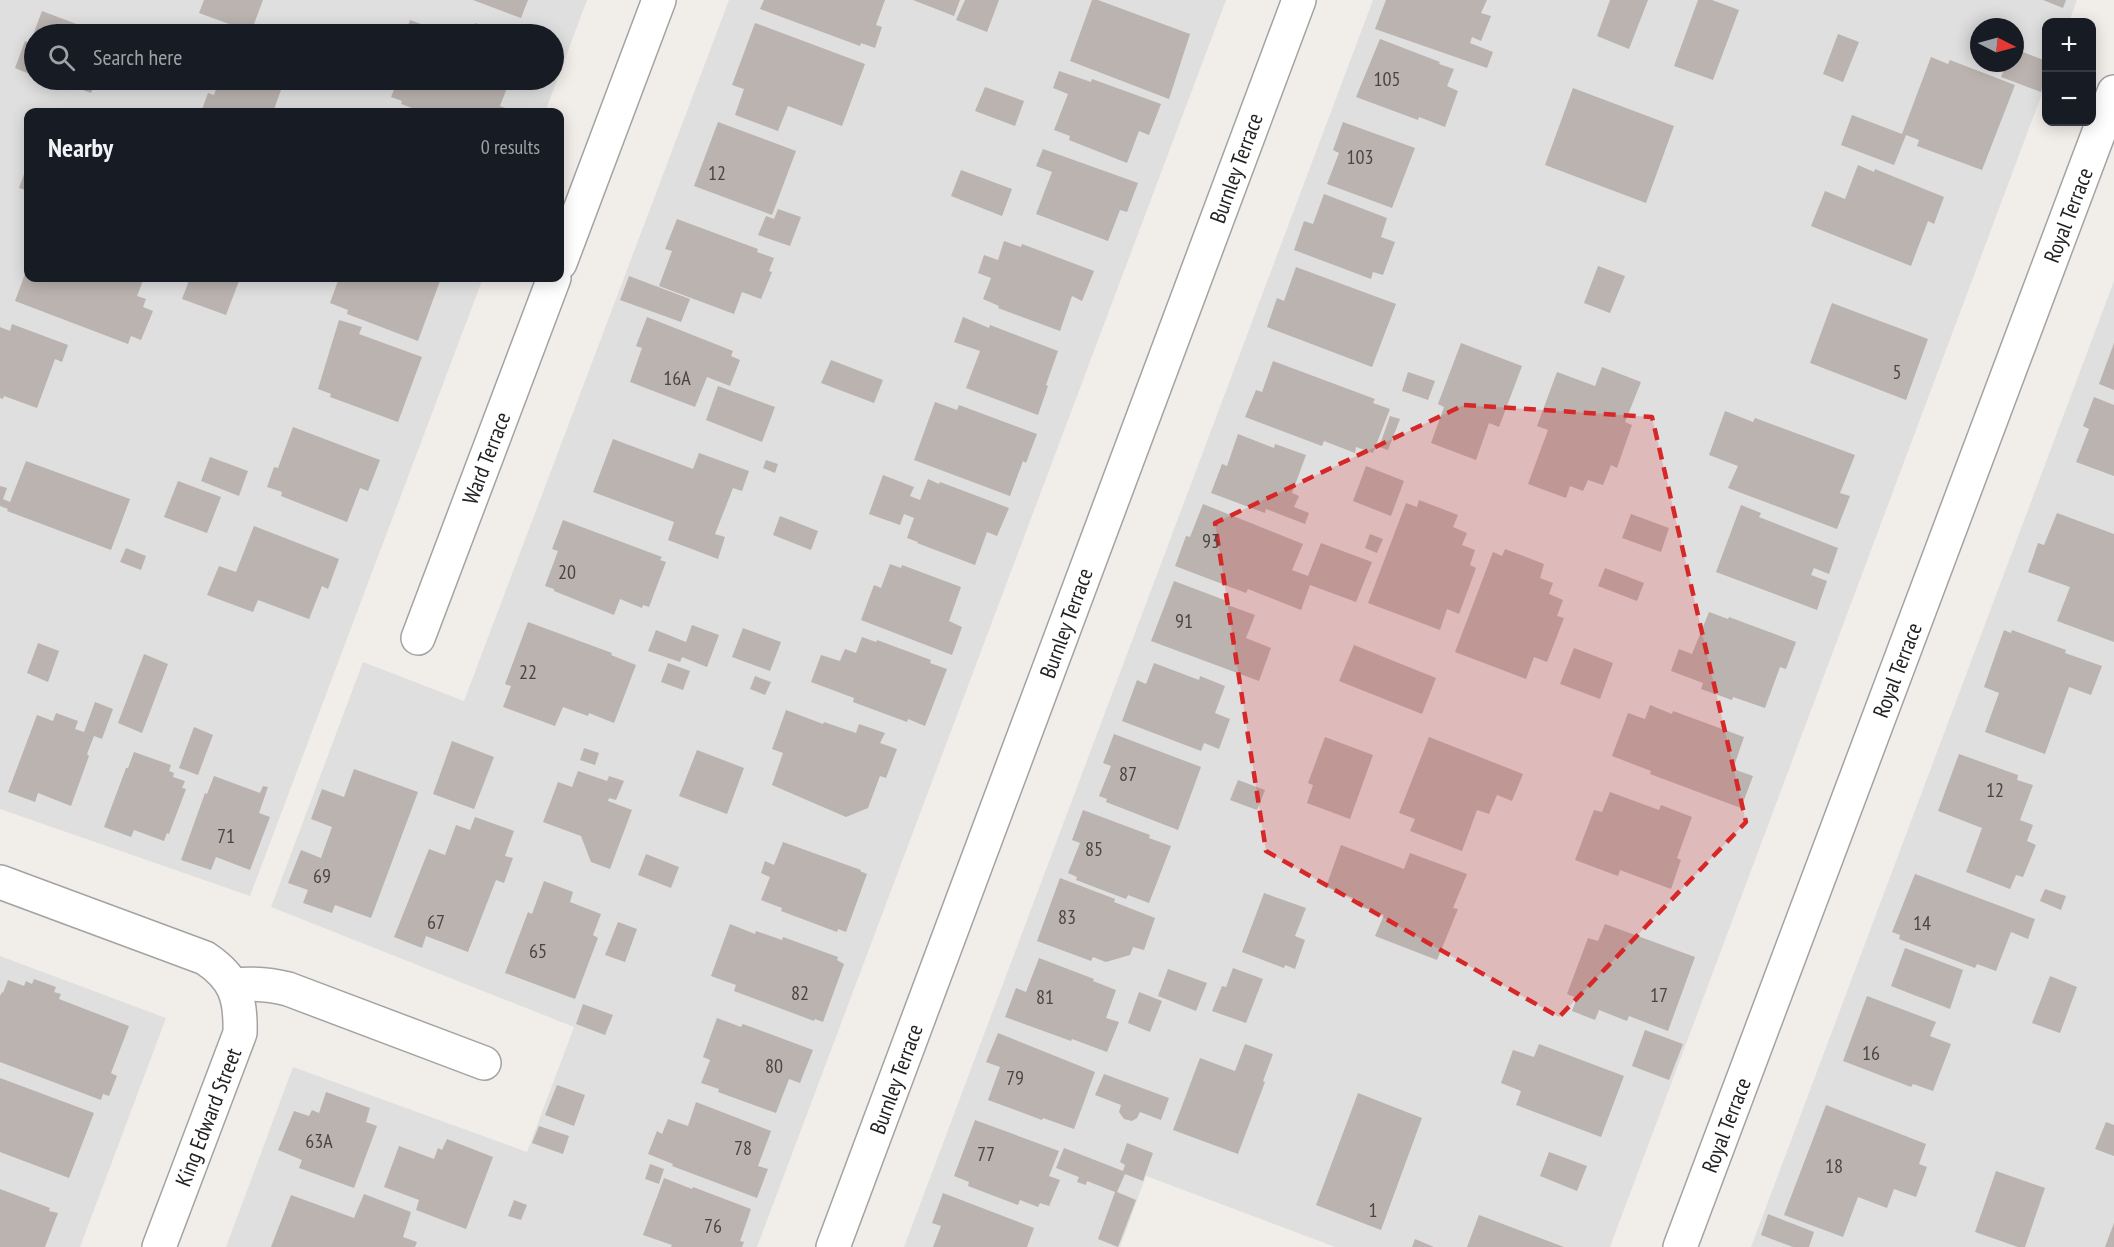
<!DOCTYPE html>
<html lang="en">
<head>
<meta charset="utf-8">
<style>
	:root { --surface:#171b24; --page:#20242c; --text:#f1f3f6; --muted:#9ea1a6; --line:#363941 }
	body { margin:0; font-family:"PT Sans Narrow",sans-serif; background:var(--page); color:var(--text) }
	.controls { position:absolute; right:18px; top:18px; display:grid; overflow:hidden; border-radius:12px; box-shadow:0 3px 15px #0003 }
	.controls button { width:54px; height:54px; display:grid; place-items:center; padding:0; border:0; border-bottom:2px solid var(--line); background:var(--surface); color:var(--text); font:30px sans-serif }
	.compass { position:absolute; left:1970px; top:18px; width:54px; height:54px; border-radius:50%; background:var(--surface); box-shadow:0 3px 15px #0003; rotate:96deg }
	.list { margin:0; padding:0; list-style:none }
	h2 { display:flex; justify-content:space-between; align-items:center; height:78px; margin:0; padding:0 24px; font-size:26px }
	h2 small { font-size:20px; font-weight:400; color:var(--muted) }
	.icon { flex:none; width:33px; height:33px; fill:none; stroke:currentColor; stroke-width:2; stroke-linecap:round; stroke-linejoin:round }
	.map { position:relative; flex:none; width:2114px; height:1247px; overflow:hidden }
	.search { position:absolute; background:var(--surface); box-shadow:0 3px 15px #0003; left:24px; top:24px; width:540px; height:66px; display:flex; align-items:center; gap:15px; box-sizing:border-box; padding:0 21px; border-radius:33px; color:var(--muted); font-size:22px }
	.panel { position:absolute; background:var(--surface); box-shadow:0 3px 15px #0003; left:24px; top:108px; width:540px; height:174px; border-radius:12px }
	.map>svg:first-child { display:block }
	.residential { fill:#e0dfdf; fill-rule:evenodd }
	.building { fill:#bab3af }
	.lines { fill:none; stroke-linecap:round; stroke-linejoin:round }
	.street-casing { stroke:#a3a3a3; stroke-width:36 }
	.street { stroke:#fff; stroke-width:33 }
	.marked { fill:#d62828; fill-opacity:0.2; stroke:#d62828; stroke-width:4.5; stroke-dasharray:12 8; stroke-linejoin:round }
	.labels { text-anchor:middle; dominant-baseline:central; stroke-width:4.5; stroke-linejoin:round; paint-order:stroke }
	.number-label { font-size:20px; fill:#484645 }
	.street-label { font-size:22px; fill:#222; stroke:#fff }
</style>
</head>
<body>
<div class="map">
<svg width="2114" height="1247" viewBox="0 0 2114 1247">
	<rect width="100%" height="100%" fill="#f1eeea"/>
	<!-- residential -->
	<g class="residential">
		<path d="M0 0H587L545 112H28V278H483L250 896 0 809ZM34 34H554V80H34Z"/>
		<path d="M729 0H1226L757 1247H226L293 1067 527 1152 574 1027 271 907 363 662 464 701Z"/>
		<path d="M1373 0H2077L2069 22H2046V83L1610 1247H1335L1146 1176 1120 1247H904ZM1979 27H2015V63H1979Z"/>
		<path d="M2114 281V1247H1751Z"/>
		<path d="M0 956 166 1018 80 1247H0Z"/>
	</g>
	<!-- building -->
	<g class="building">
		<path d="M204 0H263L251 32 199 13Z"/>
		<path d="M473 0H528L521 18Z"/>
		<path d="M764 0H885L876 25 882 27 875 48 861 43 860 46 760 9Z"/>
		<path d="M913 0H960L954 16Z"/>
		<path d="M965 0H999L987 32 956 20Z"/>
		<path d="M1092 0H1098L1190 34 1169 99 1070 61Z"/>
		<path d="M1386 0H1487L1481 13 1491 16 1481 41 1472 37 1470 43 1493 52 1487 68 1375 29Z"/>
		<path d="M1610 0H1648L1629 49 1597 36Z"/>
		<path d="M1698 0H1712L1739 10 1713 80 1674 66Z"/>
		<path d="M2043 0H2066L2063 8Z"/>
		<path d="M42 11 95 31 94 33 98 34H34V76L15 68 25 41 30 43Z"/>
		<path d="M410 20 449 34H405Z"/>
		<path d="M475 23 504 34H471Z"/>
		<path d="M755 23 865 64 842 126 788 106 778 131 735 115 744 89 732 85Z"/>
		<path d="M1838 34 1859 42 1843 82 1823 74Z"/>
		<path d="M1380 39 1440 62 1439 64 1454 69 1447 86 1458 91 1445 127 1419 117 1418 120 1356 97Z"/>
		<path d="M2015 49 2046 61V76L2041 92 2001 77 2007 63H2015Z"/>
		<path d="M1931 57 1948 64 1950 60 2015 85 1982 170 1917 146 1919 140 1906 135 1894 165 1841 145 1852 115 1902 134Z"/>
		<path d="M1059 71 1091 82 1092 79 1161 104 1149 135 1139 131 1127 163 1069 140 1070 136 1054 130 1068 94 1053 88Z"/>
		<path d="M45 80H96L91 93 72 86 71 89Z"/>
		<path d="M219 80H272L269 86 281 90 273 112H201L208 93 214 95Z"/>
		<path d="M398 80H510L500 106 511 110 510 112H423L401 104 402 101 391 97Z"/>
		<path d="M985 87 1024 101 1015 126 975 111Z"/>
		<path d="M1573 88 1674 126 1646 203 1545 165Z"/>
		<path d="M718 122 796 151 772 215 694 186Z"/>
		<path d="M1343 122 1415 148 1392 208 1327 184 1339 153 1333 150Z"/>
		<path d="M1043 149 1138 183 1127 212 1120 210 1108 241 1036 214 1052 172 1036 166Z"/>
		<path d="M28 163V191L19 188Z"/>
		<path d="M1858 165 1874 172 1875 169 1944 197 1934 224 1928 221 1911 266 1811 226 1825 191 1845 199Z"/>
		<path d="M961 170 1012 189 1002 216 951 196Z"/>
		<path d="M1324 194 1387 218 1381 237 1395 242 1383 275 1373 272 1371 279 1294 250 1304 221 1313 224Z"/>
		<path d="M778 209 801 217 790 246 758 235 766 216 774 219Z"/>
		<path d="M677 219 758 249 757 252 774 258 769 271 772 272 761 299 742 292 734 314 659 286 672 251 665 249Z"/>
		<path d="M1004 241 1021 247 1022 244 1094 271 1082 301 1072 296 1060 331 998 308 999 306 983 299 991 278 978 273 984 255 998 260Z"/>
		<path d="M28 266V278H144L137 296 146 299 143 307 153 311 141 340 131 336 128 344 15 301Z"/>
		<path d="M1598 266 1625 276 1610 313 1584 303Z"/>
		<path d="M1296 267 1396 304 1372 367 1267 327 1277 298 1284 301Z"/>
		<path d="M629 276 690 299 681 322 620 300Z"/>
		<path d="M190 278H231L239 281 226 315 182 299Z"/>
		<path d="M339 278H441L418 341 347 314 348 310 330 303Z"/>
		<path d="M1832 303 1928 339 1906 400 1810 363Z"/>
		<path d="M647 317 733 351 731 356 740 360 730 386 707 377 695 407 630 382 642 348 636 346Z"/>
		<path d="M963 317 989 328 990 325 1058 351 1046 385 1048 386 1038 415 966 388 980 351 954 342Z"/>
		<path d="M339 320 362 327 359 334 422 357 398 422 330 397 331 394 318 389Z"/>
		<path d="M12 324 68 345 62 362 55 359 37 408 4 396 3 399 0 398V327L10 331Z"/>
		<path d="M1461 343 1522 366 1499 427 1489 423 1476 460 1431 443 1444 407 1438 404Z"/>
		<path d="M2114 343V390L2099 384Z"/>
		<path d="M831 360 883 380 874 403 821 383Z"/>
		<path d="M1273 361 1375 399 1373 403 1390 409 1373 453 1356 447 1355 453 1324 441 1322 446 1245 417 1256 390 1262 392Z"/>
		<path d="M1602 367 1641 382 1625 422 1632 425 1617 468 1611 465 1603 485 1588 480 1583 491 1570 486 1566 498 1528 484 1548 430 1537 426 1557 372 1595 386Z"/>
		<path d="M1408 372 1435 381 1428 400 1402 391Z"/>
		<path d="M718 386 775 407 762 442 706 420Z"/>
		<path d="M2094 397 2114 405V476L2076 462 2089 429 2083 426Z"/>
		<path d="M935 402 957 410 959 405 1037 434 1026 463 1023 461 1010 496 914 460Z"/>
		<path d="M1725 411 1753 422 1755 418 1855 455 1840 493 1850 496 1837 529 1728 488 1738 466 1709 455Z"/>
		<path d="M1390 416 1400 419 1388 450 1379 447Z"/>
		<path d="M293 427 380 460 368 491 360 488 347 522 281 496 282 492 267 487 274 467 278 468Z"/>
		<path d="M1238 434 1274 448 1275 444 1306 455 1292 493 1299 496 1294 507 1309 513 1305 524 1266 509 1265 513 1211 493 1222 464 1227 466Z"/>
		<path d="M613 439 693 469 699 453 749 471 742 491 733 488 715 534 725 537 718 559 668 540 674 522 593 492Z"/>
		<path d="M210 457 248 471 239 496 201 481Z"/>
		<path d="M766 460 778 464 775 473 763 468Z"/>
		<path d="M26 461 130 499 111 550 7 511 8 509 0 506V486L7 488 3 499 10 502Z"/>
		<path d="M1366 466 1404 481 1391 516 1353 501Z"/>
		<path d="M883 475 914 487 910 496 920 500 928 479 939 484 940 482 1009 508 997 536 987 532 975 565 917 543 918 542 907 538 914 518 904 514 900 525 869 514Z"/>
		<path d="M178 481 221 497 207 533 164 517Z"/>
		<path d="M1419 500 1458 515 1453 527 1467 533 1462 545 1475 550 1470 565 1476 568 1459 614 1447 609 1440 630 1368 603 1406 503 1417 507Z"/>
		<path d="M1203 504 1303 544 1292 570 1308 576 1321 543 1372 562 1356 602 1310 585 1301 610 1248 589 1246 593 1175 566 1186 536 1190 537Z"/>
		<path d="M1741 505 1761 513 1759 517 1838 548 1829 574 1814 568 1811 575 1827 581 1817 610 1716 572Z"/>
		<path d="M2057 513 2114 534V642L2057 621 2070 587 2028 572 2038 543 2044 545Z"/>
		<path d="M1631 514 1669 528 1661 552 1622 538Z"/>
		<path d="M780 516 818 531 811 550 773 535Z"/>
		<path d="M563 520 662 557 660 560 666 562 649 607 643 605 642 608 620 599 614 615 554 591V589L545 586 558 551 552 549Z"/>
		<path d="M254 526 339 559 328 589 322 586 309 619 258 600 253 612 207 595 219 566 236 572Z"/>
		<path d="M1370 534 1383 539 1377 553 1365 548Z"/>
		<path d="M126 548 146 556 141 570 120 562Z"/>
		<path d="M1505 549 1544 564 1540 578 1553 583 1549 594 1563 600 1557 616 1564 618 1547 662 1534 657 1526 679 1455 652 1493 552 1502 556Z"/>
		<path d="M890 564 901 568 902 565 961 587 949 621 962 627 952 655 861 620 874 585 881 588Z"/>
		<path d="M1605 568 1644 583 1637 601 1598 586Z"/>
		<path d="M1174 581 1227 601 1225 604 1255 615 1246 638 1271 648 1259 681 1151 641Z"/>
		<path d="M1709 612 1728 619 1729 617 1796 642 1786 669 1780 667 1765 708 1733 697 1732 700 1701 689 1703 683 1671 671 1679 649 1692 654Z"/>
		<path d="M528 622 612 653 611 655 636 665 614 723 589 713 588 716 563 707 555 726 503 707 511 686 505 684Z"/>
		<path d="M692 625 719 635 707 667 682 657 680 662 648 651 656 630 686 642Z"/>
		<path d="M743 628 781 642 770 671 732 657Z"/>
		<path d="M2004 630 2011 633 2012 630 2066 650 2065 653 2102 666 2091 695 2069 687 2045 754 1985 732 1999 693 1984 687Z"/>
		<path d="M862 637 876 642 877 640 931 660 930 663 947 669 925 726 908 719 907 722 853 702 854 698 811 682 821 655 840 661 845 649 856 653Z"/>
		<path d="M38 643 59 651 48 682 27 673Z"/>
		<path d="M1354 645 1436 678 1422 714 1339 681Z"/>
		<path d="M1574 648 1613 663 1600 699 1560 684Z"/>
		<path d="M144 654 168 664 142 733 118 723Z"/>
		<path d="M668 663 690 671 683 690 661 682Z"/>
		<path d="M1154 663 1199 680 1200 676 1225 686 1215 713 1230 719 1219 749 1204 743 1201 751 1122 721 1137 680 1146 684Z"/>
		<path d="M755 676 771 682 765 695 750 689Z"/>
		<path d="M95 702 113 709 102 739 94 736 87 754 89 756 71 806 38 793 35 802 8 792 37 715 53 721 56 713 78 721 75 729 84 732Z"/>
		<path d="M1650 705 1672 714 1673 711 1744 737 1733 769 1753 776 1741 808 1650 774 1651 771 1612 756 1628 713 1645 719Z"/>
		<path d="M786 710 823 724 824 722 856 733 859 724 885 733 880 743 897 749 886 778 880 776 868 808 846 817 772 785 783 753 772 749Z"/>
		<path d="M194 727 213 735 198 775 179 768Z"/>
		<path d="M1114 734 1201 767 1178 830 1106 802 1107 799 1099 796 1111 766 1103 763Z"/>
		<path d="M1325 737 1373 755 1350 819 1307 803 1313 785 1308 783Z"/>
		<path d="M1429 737 1523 774 1512 801 1497 795 1489 814 1477 810 1462 851 1410 831 1415 819 1399 813Z"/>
		<path d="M452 741 494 757 474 809 433 794Z"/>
		<path d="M584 748 599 753 595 765 580 760Z"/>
		<path d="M697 750 744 768 727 814 679 796Z"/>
		<path d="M134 752 171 765 169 771 174 773 173 777 185 781 182 788 186 789 169 834 167 833 164 841 134 830 131 837 104 827 126 768H128Z"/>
		<path d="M1959 754 2018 775 2017 780 2033 785 2020 820 2033 825 2027 841 2036 845 2023 877 2016 875 2010 889 1966 872 1982 828 1938 811Z"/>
		<path d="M354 769 418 792 371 918 335 905 332 913 303 903 308 890 288 883 301 850 321 858 332 827 311 819 322 789 344 797Z"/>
		<path d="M578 771 607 781 609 776 624 781 616 800 609 798 608 801 632 810 610 869 591 862 581 836 543 822 558 782 572 787Z"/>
		<path d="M214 776 260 793 263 786 268 787 259 813 270 817 250 870 216 857 211 870 181 860 205 793 207 794Z"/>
		<path d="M1238 780 1265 790 1257 810 1230 800Z"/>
		<path d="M1610 792 1659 810 1661 805 1692 817 1677 858 1681 860 1671 889 1620 870 1618 876 1575 860 1594 810 1602 812Z"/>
		<path d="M1083 810 1150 835 1149 838 1171 846 1149 903 1128 895 1126 899 1076 880 1077 877 1068 873 1080 843 1072 840Z"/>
		<path d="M475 817 514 831 505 856 513 858 504 883 496 880 468 952 426 936 422 948 394 937 429 849 445 855 456 825 470 830Z"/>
		<path d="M783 842 861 870 860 871 867 874 846 932 838 929 837 932 781 911 782 908 761 900 770 877 761 873 765 861 774 865Z"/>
		<path d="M1341 845 1404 869 1410 853 1467 874 1453 908 1458 909 1437 960 1375 936 1384 915 1356 905 1358 900 1326 887Z"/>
		<path d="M646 854 679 867 671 888 638 875Z"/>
		<path d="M1915 874 2035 919 2028 939 2011 932 1996 971 1977 964 1975 968 1899 939 1900 935 1892 932Z"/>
		<path d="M1060 878 1115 899 1114 902 1155 918 1144 950 1133 947 1130 955 1106 962 1093 957 1091 961 1037 941Z"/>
		<path d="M544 881 573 892 570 902 601 914 593 935 598 938 575 999 505 973 528 912 532 914Z"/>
		<path d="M2045 889 2066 896 2061 910 2040 901Z"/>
		<path d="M1264 893 1306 908 1295 936 1305 940 1295 969 1285 965 1284 968 1242 952Z"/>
		<path d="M618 922 637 929 625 962 605 955Z"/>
		<path d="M730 924 755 934 756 931 782 940 783 937 838 957 837 960 844 964 823 1022 815 1019 814 1021 734 991 736 985 711 976Z"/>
		<path d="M1605 924 1695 957 1668 1031 1629 1016 1627 1021 1599 1010 1595 1020 1572 1011 1577 998 1567 994 1588 938 1598 941Z"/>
		<path d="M1905 948 1963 970 1950 1009 1891 986Z"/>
		<path d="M1039 958 1094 979 1093 981 1116 990 1106 1018 1119 1022 1107 1052 1072 1039 1071 1041 1005 1017 1016 988 1026 992Z"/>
		<path d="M1233 968 1263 979 1246 1023 1212 1011 1222 986 1226 987Z"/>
		<path d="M1168 969 1207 983 1196 1011 1158 996Z"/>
		<path d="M2050 976 2077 987 2060 1033 2032 1023Z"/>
		<path d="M34 979 56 987 54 992 61 994 59 999 129 1026 111 1073 117 1076 109 1096 103 1094 101 1100 0 1062V996L2 992 3 993 8 980 24 986 26 981 32 984Z"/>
		<path d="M1139 992 1162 1001 1150 1032 1128 1023Z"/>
		<path d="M1867 996 1936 1022 1930 1036 1951 1044 1933 1091 1913 1084 1911 1087 1843 1061Z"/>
		<path d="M583 1004 613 1015 605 1035 576 1024Z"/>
		<path d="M717 1018 741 1027 743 1024 813 1050 800 1083 789 1079 776 1113 718 1092 719 1089 701 1083 710 1060 703 1057Z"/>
		<path d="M1645 1030 1683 1044 1669 1080 1632 1066Z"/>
		<path d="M998 1033 1095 1072 1074 1129 1043 1118 1042 1120 988 1100 1000 1067 986 1062Z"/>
		<path d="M1245 1044 1273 1054 1263 1081 1265 1082 1238 1154 1173 1130 1200 1058 1235 1071Z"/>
		<path d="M1539 1044 1624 1076 1601 1137 1516 1105 1521 1091 1501 1083 1513 1050 1534 1057Z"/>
		<path d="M1104 1074 1169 1098 1161 1120 1140 1112 1137 1118 1132 1121 1124 1119 1119 1112 1121 1105 1095 1095Z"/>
		<path d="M0 1078 94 1113 69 1178 0 1152Z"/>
		<path d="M557 1085 585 1095 574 1126 545 1115Z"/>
		<path d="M326 1092 370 1108 366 1122 377 1126 354 1188 299 1168 302 1160 278 1150 294 1111 309 1116 312 1110 319 1113Z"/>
		<path d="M1358 1093 1422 1118 1381 1230 1316 1205Z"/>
		<path d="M696 1102 771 1131 758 1166 768 1169 757 1198 672 1166 673 1164 648 1154 657 1131 662 1134 668 1119 688 1126Z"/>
		<path d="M1826 1105 1926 1144 1919 1164 1927 1167 1916 1197 1894 1189 1887 1208 1858 1197 1843 1237 1784 1215Z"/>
		<path d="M975 1120 1059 1151 1049 1176 1060 1180 1049 1206 1040 1203 1038 1207 1020 1200 1018 1205 968 1186 969 1182 954 1176Z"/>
		<path d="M2106 1122 2114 1125V1156L2095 1149Z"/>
		<path d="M539 1126 569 1136 563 1154 532 1143Z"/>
		<path d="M447 1139 493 1157 466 1229 416 1210 419 1200 384 1187 399 1146 434 1159 438 1148 442 1150Z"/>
		<path d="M1127 1143 1153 1153 1143 1181 1125 1174 1117 1192 1136 1200 1118 1247 1098 1239 1115 1192 1087 1181 1086 1185 1077 1182 1079 1177 1056 1168 1064 1148 1123 1171 1125 1165 1120 1162Z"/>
		<path d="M1549 1152 1587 1166 1577 1191 1540 1176Z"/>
		<path d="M650 1164 664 1169 659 1184 645 1179Z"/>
		<path d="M1996 1171 2045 1188 2025 1247H2018L1975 1232Z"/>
		<path d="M664 1178 692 1189 693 1187 751 1209 740 1241 744 1242 742 1247H671L672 1245 643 1235Z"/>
		<path d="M0 1189 50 1208 49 1211 58 1213 45 1247H0Z"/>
		<path d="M943 1193 1034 1228 1027 1247H933L941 1226 932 1223Z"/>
		<path d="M364 1194 411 1212 403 1237 417 1242 415 1247H271L291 1195 354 1218Z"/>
		<path d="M514 1200 527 1205 521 1220 508 1216Z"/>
		<path d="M1768 1214 1814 1232 1809 1247H1793L1761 1235Z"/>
		<path d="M1479 1215 1564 1247H1467Z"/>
		<path d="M2114 1223V1247H2105Z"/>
		<path d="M1415 1239 1434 1247H1412Z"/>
	</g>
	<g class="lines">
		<defs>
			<g id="street">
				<path d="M560 263 659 0"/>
				<path d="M418 638 554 278"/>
				<path d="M0 882 205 958C235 978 241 997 240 1033L159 1247"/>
				<path d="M233 985C253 983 269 984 288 989L484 1063"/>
				<path d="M833 1247 1299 0"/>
				<path d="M1680 1247 2114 92"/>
			</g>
		</defs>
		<!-- street casing -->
		<use href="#street" class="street-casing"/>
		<!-- street -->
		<use href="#street" class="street"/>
	</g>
	<!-- marked area -->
	<path class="marked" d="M1464 405 1652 417 1746 822 1559 1017 1266 851 1215 523Z"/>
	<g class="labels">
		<!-- number labels -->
		<g class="number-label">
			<text x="1387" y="79">105</text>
			<text x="1360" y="157">103</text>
			<text x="717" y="173">12</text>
			<text x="1897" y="372">5</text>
			<text x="677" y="378">16A</text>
			<text x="1211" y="541">93</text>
			<text x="567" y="572">20</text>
			<text x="1184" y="621">91</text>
			<text x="528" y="672">22</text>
			<text x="1128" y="774">87</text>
			<text x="1995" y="790">12</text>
			<text x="226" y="836">71</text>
			<text x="1094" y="849">85</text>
			<text x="322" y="876">69</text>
			<text x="1067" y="917">83</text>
			<text x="436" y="922">67</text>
			<text x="1922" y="923">14</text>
			<text x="538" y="951">65</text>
			<text x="800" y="993">82</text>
			<text x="1659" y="995">17</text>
			<text x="1045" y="997">81</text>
			<text x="1871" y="1053">16</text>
			<text x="774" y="1066">80</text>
			<text x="1015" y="1078">79</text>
			<text x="319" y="1141">63A</text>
			<text x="743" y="1148">78</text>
			<text x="986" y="1154">77</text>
			<text x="1834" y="1166">18</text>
			<text x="1373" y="1210">1</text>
			<text x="713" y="1226">76</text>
		</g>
		<!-- street labels -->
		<g class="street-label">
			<text transform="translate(1236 168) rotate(-70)">Burnley Terrace</text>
			<text transform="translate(2068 215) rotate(-69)">Royal Terrace</text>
			<text transform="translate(486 458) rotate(-69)">Ward Terrace</text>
			<text transform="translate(1066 623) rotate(-70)">Burnley Terrace</text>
			<text transform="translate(1897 670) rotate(-69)">Royal Terrace</text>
			<text transform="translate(896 1079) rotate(-70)">Burnley Terrace</text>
			<text transform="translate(208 1117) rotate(-69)">King Edward Street</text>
			<text transform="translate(1726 1125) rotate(-69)">Royal Terrace</text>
		</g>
	</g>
</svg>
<div class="controls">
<button>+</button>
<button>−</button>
</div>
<svg class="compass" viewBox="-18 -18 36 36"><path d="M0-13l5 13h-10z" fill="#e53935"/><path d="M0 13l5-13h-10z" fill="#9ea1a6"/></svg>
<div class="search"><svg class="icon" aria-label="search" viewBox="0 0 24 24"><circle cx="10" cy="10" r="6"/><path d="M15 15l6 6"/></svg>Search here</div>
<section class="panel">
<h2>Nearby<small>0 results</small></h2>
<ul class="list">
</ul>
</section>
</div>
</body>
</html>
